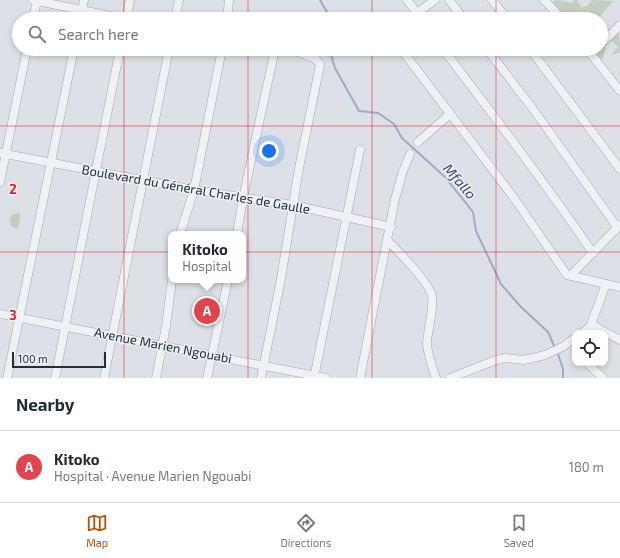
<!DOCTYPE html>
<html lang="en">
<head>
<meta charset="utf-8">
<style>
	:root { --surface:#fff; --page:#f2f2f3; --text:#1f2937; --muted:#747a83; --line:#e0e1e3; --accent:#b45309 }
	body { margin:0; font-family:"Exo 2",sans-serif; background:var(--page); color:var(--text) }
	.controls { position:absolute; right:12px; bottom:12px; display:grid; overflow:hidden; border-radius:8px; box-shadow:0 2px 6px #0003 }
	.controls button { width:36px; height:36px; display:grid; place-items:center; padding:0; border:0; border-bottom:1px solid var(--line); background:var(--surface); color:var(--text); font:20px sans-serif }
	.scale { position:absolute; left:12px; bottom:10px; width:94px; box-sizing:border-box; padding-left:4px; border:2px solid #272e3b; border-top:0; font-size:11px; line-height:14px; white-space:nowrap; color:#272e3b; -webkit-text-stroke:3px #eceff4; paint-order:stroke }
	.you { position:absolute; left:269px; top:151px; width:14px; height:14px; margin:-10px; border:3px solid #fff; border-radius:50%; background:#1a73e8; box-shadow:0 0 0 6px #1a73e833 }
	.badge { display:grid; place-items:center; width:26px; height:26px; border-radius:50%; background:var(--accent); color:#fff; font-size:13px; font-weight:700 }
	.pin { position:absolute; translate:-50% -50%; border:2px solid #fff; box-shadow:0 1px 4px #0006 }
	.popup { position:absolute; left:168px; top:231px; width:78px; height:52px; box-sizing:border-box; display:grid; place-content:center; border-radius:8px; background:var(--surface); filter:drop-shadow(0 1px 3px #0005); font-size:13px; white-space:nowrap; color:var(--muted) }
	.popup b { font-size:15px; color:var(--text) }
	.popup::after { content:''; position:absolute; left:50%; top:100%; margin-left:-8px; border:8px solid transparent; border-top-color:var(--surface) }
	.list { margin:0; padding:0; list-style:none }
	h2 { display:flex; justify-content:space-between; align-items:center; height:52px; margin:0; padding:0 16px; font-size:17px }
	h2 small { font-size:13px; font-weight:400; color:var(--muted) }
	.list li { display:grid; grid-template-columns:26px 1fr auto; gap:12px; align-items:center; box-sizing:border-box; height:72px; padding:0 16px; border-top:1px solid var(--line) }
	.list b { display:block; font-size:15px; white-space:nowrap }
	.list p { margin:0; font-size:13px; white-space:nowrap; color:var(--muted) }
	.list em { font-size:13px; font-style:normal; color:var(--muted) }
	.icon { flex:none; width:22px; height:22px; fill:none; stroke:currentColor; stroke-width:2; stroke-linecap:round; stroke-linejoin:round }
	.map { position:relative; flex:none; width:620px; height:378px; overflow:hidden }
	.search { position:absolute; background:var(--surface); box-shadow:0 2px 6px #0003; left:12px; right:12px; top:12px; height:44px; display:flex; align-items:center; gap:10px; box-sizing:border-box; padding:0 14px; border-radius:22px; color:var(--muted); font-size:15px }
	.sheet { height:124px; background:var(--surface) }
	nav { display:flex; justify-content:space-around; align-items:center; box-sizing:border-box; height:56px; border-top:1px solid var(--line); background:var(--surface); font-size:11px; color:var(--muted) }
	nav a { display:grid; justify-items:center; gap:2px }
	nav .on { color:var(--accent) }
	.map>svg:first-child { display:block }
	.green { fill:#c2cfbe }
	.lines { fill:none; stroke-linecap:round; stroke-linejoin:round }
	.stream { stroke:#99adc5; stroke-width:2 }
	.minor-casing { stroke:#a3a7af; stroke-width:9 }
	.minor { stroke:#eff1f5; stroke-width:8 }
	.grid { fill:none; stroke:#d62828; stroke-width:1; stroke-opacity:0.55 }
	.labels { text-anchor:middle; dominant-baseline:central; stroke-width:3; stroke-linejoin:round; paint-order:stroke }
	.street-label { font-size:13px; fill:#272e3b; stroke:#eceff4 }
	.water-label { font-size:14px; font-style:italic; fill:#344c6d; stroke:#eceff4 }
	.grid-label { font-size:13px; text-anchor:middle; font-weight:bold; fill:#d62828; stroke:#eceff4; stroke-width:3; stroke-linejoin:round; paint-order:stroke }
</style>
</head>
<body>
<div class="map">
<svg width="620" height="378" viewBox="0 0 620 378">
	<rect width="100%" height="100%" fill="#dde0e6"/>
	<!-- green -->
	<g class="green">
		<path d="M557 0 571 3 575 0H577L582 8 588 5 592 0 613 1 598 19H567L556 8 553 1Z"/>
		<path d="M619 31 620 52 613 55 612 53 618 47 612 41 606 45 603 58 600 61 593 53 597 49H601V45Z"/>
		<path d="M18 213 20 214 19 225 17 229 11 226 10 218 11 215Z"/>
	</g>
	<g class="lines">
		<!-- stream -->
		<g class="stream">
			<path d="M320 0 331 19"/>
			<path d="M335 49 331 55 335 68 359 111 378 113 394 124 402 138 445 177 473 212 476 231 501 284 520 306 548 332 555 348"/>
			<path d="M558 354 563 369V378"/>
		</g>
		<defs>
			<g id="minor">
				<path d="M33 0 125 19"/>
				<path d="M407 0 422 19"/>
				<path d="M449 0 464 19"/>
				<path d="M492 0 507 19"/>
				<path d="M544 0 562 19"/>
				<path d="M33 19 37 0"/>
				<path d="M81 19 84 0"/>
				<path d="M126 19 130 0"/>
				<path d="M175 19 179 0"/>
				<path d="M227 19 229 0"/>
				<path d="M408 19 435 0"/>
				<path d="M601 44 620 25"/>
				<path d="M401 49 514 198 567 275 620 287"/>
				<path d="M443 49C494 116 545 183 593 253"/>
				<path d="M487 49 533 109 617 227"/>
				<path d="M530 49 620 169"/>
				<path d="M587 49 620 91"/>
				<path d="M418 142 450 114"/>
				<path d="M0 153 194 190 293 205 391 227"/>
				<path d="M0 182 27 49"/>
				<path d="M180 234 194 190 222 49"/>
				<path d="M237 234 243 198 275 49"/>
				<path d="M388 241C398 251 429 282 432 296 434 308 428 329 427 342 427 354 432 366 436 378"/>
				<path d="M571 275 620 225"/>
				<path d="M0 314 326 378"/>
				<path d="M582 333 592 325 620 340"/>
				<path d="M588 333 606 284"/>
				<path d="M587 363 603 378"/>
				<path d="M7 378 74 49"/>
				<path d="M55 378 120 49"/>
				<path d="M104 378 169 49"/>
				<path d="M156 378 166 326 172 280"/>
				<path d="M207 378 228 280"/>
				<path d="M261 378 281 279 299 168 320 65 316 59 290 49"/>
				<path d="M314 378 360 150"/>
				<path d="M360 378 395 199 403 171 410 154"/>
				<path d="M450 378 496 360 505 358 524 360 545 355 564 346 575 338"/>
			</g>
		</defs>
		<!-- minor casing -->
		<use href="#minor" class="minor-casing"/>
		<!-- minor -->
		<use href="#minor" class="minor"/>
	</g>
	<!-- grid -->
	<path class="grid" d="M124 0V19M248 0V19M372 0V19M496 0V19M124 49V378M248 49V378M372 49V378M496 49V378M0 126H620M0 252H620"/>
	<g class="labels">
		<!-- street labels -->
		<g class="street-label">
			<text transform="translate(196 189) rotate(10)">Boulevard du Général Charles de Gaulle</text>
			<text transform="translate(163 345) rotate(11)">Avenue Marien Ngouabi</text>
		</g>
		<!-- water labels -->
		<g class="water-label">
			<text transform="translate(460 181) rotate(49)">Mfallo</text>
		</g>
	</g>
	<g class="grid-label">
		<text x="13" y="194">2</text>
		<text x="13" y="320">3</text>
	</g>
</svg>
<div class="controls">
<button><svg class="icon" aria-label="locate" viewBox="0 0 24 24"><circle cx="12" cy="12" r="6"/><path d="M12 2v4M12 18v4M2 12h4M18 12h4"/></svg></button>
</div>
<div class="scale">100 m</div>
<div class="you"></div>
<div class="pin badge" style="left:207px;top:311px;background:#e0444e">A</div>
<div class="popup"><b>Kitoko</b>Hospital</div>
<div class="search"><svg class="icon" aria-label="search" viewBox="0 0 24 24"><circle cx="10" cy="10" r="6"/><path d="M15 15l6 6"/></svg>Search here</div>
</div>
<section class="sheet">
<h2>Nearby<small></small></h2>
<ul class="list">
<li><span class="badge" style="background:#e0444e">A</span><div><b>Kitoko</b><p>Hospital · Avenue Marien Ngouabi</p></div><em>180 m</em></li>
</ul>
</section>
<nav>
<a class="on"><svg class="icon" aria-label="map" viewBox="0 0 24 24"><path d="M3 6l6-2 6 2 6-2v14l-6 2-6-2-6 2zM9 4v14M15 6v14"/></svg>Map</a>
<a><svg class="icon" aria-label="directions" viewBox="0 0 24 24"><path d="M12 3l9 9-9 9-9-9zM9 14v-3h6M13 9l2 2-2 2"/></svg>Directions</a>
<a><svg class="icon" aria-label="saved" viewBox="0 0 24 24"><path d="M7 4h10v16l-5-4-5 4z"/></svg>Saved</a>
</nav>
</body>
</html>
